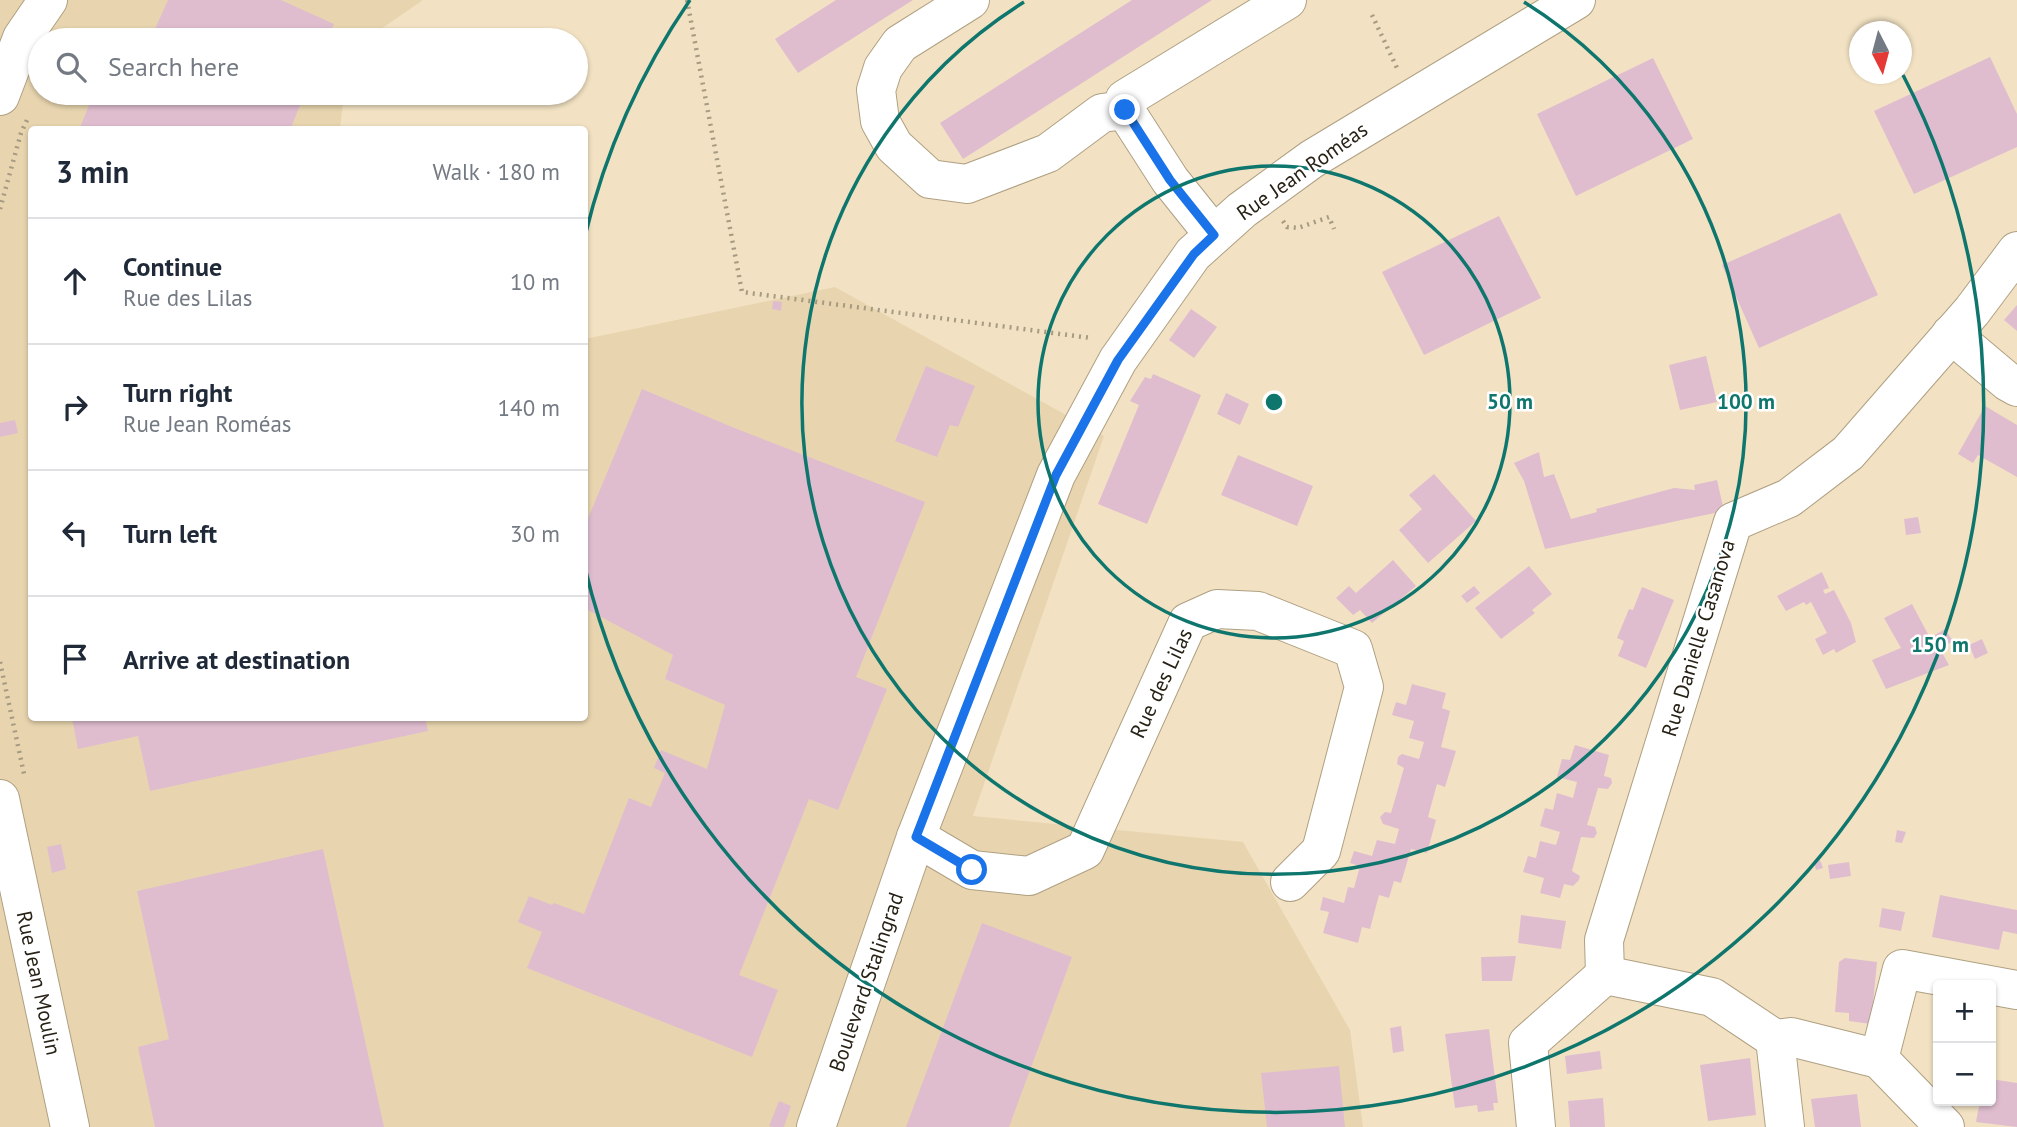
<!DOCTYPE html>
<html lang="en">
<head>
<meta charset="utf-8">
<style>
	:root { --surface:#fff; --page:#f6f6f7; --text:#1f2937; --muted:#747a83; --line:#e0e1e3 }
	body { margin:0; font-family:"PT Sans",sans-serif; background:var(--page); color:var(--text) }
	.controls { position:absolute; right:21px; bottom:21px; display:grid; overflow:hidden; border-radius:7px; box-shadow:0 2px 5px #0004 }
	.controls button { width:63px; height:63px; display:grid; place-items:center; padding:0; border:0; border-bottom:2px solid var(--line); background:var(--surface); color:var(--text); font:35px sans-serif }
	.compass { position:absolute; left:1849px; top:21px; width:63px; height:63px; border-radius:50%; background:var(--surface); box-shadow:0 2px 5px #0004; rotate:174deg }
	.stop { position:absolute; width:21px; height:21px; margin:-16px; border:5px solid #1a73e8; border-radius:50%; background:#fff }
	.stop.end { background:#1a73e8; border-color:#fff; box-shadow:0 2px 7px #0008 }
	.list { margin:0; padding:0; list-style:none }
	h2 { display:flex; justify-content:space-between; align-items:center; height:91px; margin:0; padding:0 28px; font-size:30px }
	h2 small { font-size:23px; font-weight:400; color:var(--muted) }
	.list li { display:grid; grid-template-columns:46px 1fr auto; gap:21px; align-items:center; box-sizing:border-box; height:126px; padding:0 28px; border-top:2px solid var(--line) }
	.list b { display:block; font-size:26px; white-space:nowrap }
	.list p { margin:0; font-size:23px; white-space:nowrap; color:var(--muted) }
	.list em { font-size:23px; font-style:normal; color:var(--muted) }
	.icon { flex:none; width:38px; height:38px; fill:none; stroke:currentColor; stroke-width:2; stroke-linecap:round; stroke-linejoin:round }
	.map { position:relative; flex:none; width:2017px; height:1127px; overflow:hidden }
	.search { position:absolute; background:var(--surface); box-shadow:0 2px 5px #0004; left:28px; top:28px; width:560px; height:77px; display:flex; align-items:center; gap:18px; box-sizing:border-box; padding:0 24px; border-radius:38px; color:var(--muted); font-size:26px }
	.panel { position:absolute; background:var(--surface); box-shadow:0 2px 5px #0004; left:28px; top:126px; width:560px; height:595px; border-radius:7px }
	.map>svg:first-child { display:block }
	.built { fill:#e8d5af }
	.building { fill:#dfbdcf }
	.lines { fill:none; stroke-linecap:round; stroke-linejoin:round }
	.minor-casing { stroke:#afa082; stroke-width:40 }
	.path { stroke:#a69a82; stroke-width:4.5; stroke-dasharray:2 5; stroke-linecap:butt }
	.minor { stroke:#fff; stroke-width:38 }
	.route { stroke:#1a73e8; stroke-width:9 }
	.ring { fill:none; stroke:#0f766e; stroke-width:3.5 }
	.labels { text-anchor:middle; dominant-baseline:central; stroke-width:5; stroke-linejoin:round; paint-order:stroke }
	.street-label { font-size:21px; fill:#282216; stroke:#fff }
	.centre { fill:#0f766e; stroke:#fff; stroke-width:3.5 }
	.ring-label { font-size:21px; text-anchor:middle; font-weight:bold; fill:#0f766e; stroke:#fff; stroke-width:5; stroke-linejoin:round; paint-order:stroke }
</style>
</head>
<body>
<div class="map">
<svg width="2017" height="1127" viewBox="0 0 2017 1127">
	<rect width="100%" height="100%" fill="#f2e2c3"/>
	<!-- built -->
	<path class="built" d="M0 0H423L365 40H40V93H344L340 129 32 130V718H584L585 339 835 287 1104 436 973 816 1243 842 1350 1030 1363 1127H0Z"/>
	<!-- building -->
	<g class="building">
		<path d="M168 0H281L334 24 327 40H150Z"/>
		<path d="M836 0H913L798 73 775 39Z"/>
		<path d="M1132 0H1212L963 159 940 123Z"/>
		<path d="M1990 57 2017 114V147L1914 194 1874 111Z"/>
		<path d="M1653 58 1693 139 1576 196 1537 114Z"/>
		<path d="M94 93H305L290 130H79Z"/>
		<path d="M1840 213 1878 295 1759 348 1722 265Z"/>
		<path d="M1499 216 1541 298 1424 355 1382 272Z"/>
		<path d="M773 301 782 302 781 311 772 309Z"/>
		<path d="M2017 305V331L2004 320Z"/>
		<path d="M1191 309 1217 327 1194 358 1169 340Z"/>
		<path d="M1706 356 1717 402 1680 410 1669 365Z"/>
		<path d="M926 366 975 386 958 427 950 425 937 457 895 441Z"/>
		<path d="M1153 374 1201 395 1147 524 1098 504 1139 405 1130 401 1145 377 1151 379Z"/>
		<path d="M642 389 732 427 925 502 856 677 887 689 838 810 809 799 739 975 778 990 752 1057 527 968 542 932 518 922 529 896 552 905 554 903 584 914 629 798 651 807 665 773 654 768 661 750 707 769 725 705 665 679 673 655 584 608V528Z"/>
		<path d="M1226 393 1249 404 1240 425 1217 414Z"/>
		<path d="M1985 406 2017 425V477L1978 455 1973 463 1958 454Z"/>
		<path d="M15 420 18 433 0 437V423Z"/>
		<path d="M1539 452 1544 477 1554 474 1571 519 1597 512 1596 509 1674 488 1695 490 1694 485 1717 480 1724 511 1545 549 1524 481 1514 463Z"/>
		<path d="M1238 455 1313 486 1297 526 1221 495Z"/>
		<path d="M1434 474 1476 521 1428 563 1399 530 1422 509 1409 495Z"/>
		<path d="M1918 517 1921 533 1906 535 1904 519Z"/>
		<path d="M1393 560 1416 586 1372 623 1360 610 1353 615 1336 598 1349 586 1356 593Z"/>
		<path d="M1529 566 1552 594 1532 610 1535 613 1501 639 1475 608Z"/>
		<path d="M1822 572 1829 588 1823 590 1825 594 1834 590 1851 623 1856 642 1836 653 1834 649 1823 655 1815 639 1827 633 1811 602 1806 605 1804 602 1786 611 1777 596Z"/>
		<path d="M1474 586 1480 593 1467 603 1461 596Z"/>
		<path d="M1642 587 1674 600 1646 668 1618 656 1624 641 1617 638 1629 609 1633 610Z"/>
		<path d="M1912 604 1930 638 1945 629 1953 641 1940 649 1949 665 1886 689 1872 660 1901 648 1884 618Z"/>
		<path d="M1982 639 1988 653 1975 659 1969 645Z"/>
		<path d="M1412 684 1446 693 1442 708 1450 711 1441 747 1456 751 1445 787 1437 784 1428 817 1436 820 1427 853 1411 849 1401 883 1394 881 1389 898 1379 895 1370 929 1362 927 1358 943 1323 933 1329 912 1320 910 1323 897 1344 903 1348 887 1354 888 1360 866 1350 863 1354 851 1372 856 1377 840 1395 844 1399 829 1383 824 1380 817 1385 812 1391 813 1404 768 1397 764 1398 757 1402 754 1419 759 1424 742 1409 738 1414 721 1392 715 1396 702 1406 705Z"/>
		<path d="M72 718H425L428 731 150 791 138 736 78 749Z"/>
		<path d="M1575 745 1609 755 1604 776 1611 778 1612 783 1608 789 1598 788 1587 825 1595 827 1597 833 1594 838 1581 837 1572 871 1580 876 1579 880 1573 886 1564 884 1560 898 1540 893 1544 878 1523 872 1528 856 1536 858 1540 841 1556 845 1560 832 1540 826 1545 808 1553 810 1557 793 1573 798 1577 782 1557 777 1562 759 1570 760Z"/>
		<path d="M1897 830 1906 832 1902 843 1895 842Z"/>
		<path d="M61 844 66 869 52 873 47 847Z"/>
		<path d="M323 849 384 1127H155L138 1047 169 1039 137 891Z"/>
		<path d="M1820 860 1823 868 1816 870 1814 862Z"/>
		<path d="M1849 862 1851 876 1830 879 1828 865Z"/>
		<path d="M1940 895 2017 910V934L2003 931 1999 950 1932 937Z"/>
		<path d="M1882 908 1905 912 1901 931 1879 927Z"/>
		<path d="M1521 915 1566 921 1561 949 1518 943Z"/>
		<path d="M982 923 1072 957 1009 1127H906Z"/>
		<path d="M1516 956 1512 981H1482L1481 957Z"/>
		<path d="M1845 958 1877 962 1871 1024 1849 1021V1013L1835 1012 1839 962Z"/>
		<path d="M1401 1026 1404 1051 1393 1053 1390 1028Z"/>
		<path d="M1489 1029 1498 1103H1493L1494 1110 1478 1112 1477 1105 1455 1108 1445 1034Z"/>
		<path d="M1600 1051 1602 1069 1567 1074 1565 1056Z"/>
		<path d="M1937 1051H1938V1068L1934 1067Z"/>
		<path d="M1750 1058 1756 1115 1708 1121 1700 1065Z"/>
		<path d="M1339 1066 1345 1127H1267L1261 1073Z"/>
		<path d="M1991 1079 2017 1083V1127L1976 1122 1980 1101H1991Z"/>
		<path d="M1857 1094 1861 1127H1815L1811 1099Z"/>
		<path d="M1603 1098 1605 1127H1570L1568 1101Z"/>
		<path d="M779 1101 791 1106 784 1127H773L769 1126Z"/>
	</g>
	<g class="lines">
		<defs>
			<g id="minor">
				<path d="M970 0 900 44 883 68 876 90 880 121 894 146 930 179 967 184 1048 153 1102 113 1125 110"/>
				<path d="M0 96 22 38 48 0"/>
				<path d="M1214 235 1170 180 1125 110V99L1287 0"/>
				<path d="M1951 334 2008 382 2017 387"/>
				<path d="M0 799 70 1127"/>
				<path d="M916 837 972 870 1029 876 1085 850 1188 622 1217 609 1258 611 1353 649 1364 687 1321 851 1290 882"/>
				<path d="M1605 975 1604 940 1733 522 1789 498 1848 453 1972 311 2017 251"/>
				<path d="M1605 975 1712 997 1775 1039 1785 1127"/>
				<path d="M1775 1039 1791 1037 1879 1059 1945 1127"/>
				<path d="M1879 1059 1902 969 2017 990"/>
				<path d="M816 1127 916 837 1056 475 1118 360 1193 254 1242 210 1312 159 1576 0"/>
				<path d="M1536 1127 1528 1043 1605 975"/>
			</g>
		</defs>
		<!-- minor casing -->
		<use href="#minor" class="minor-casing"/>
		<!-- path -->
		<g class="path">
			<path d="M687 0 742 292 1091 338"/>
			<path d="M1372 15 1397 68"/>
			<path d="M0 209 21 133 27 120"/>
			<path d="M1283 221 1287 227 1298 228 1329 217 1334 229"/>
			<path d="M0 662 24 774"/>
		</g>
		<!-- minor -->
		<use href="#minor" class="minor"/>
	</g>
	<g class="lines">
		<!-- route -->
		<path class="route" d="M972 870 916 837 1056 475 1118 360 1194 254 1214 235 1170 180 1125 110"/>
	</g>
	<!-- distance rings -->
	<g class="ring">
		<circle cx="1274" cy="402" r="236"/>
		<path d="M1524 2A472 472 0 1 1 1024 2"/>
		<path d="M585 236A709 709 0 0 1 690 0M1903 75A709 709 0 1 1 585 568"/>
	</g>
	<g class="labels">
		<!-- street labels -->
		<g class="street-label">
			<text transform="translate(1302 171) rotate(-35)">Rue Jean Roméas</text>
			<text transform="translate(1698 638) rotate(-73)">Rue Danielle Casanova</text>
			<text transform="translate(1161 683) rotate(-65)">Rue des Lilas</text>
			<text transform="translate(866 982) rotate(-71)">Boulevard Stalingrad</text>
			<text transform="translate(39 983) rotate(78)">Rue Jean Moulin</text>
		</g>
	</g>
	<circle cx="1274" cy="402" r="10" class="centre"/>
	<g class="ring-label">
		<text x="1510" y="409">50 m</text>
		<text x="1746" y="409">100 m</text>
		<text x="1940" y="652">150 m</text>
	</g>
</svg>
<div class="controls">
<button>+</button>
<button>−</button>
</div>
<svg class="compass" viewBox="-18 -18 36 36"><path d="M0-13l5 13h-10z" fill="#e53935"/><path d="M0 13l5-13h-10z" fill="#747a83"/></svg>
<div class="stop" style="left:972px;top:870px"></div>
<div class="stop end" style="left:1125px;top:110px"></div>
<div class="search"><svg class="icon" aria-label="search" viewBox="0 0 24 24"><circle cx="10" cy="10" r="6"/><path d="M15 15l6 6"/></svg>Search here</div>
<section class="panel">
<h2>3 min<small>Walk · 180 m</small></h2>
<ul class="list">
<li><svg class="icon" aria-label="ahead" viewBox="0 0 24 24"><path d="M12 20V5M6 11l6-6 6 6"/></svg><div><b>Continue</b><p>Rue des Lilas</p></div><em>10 m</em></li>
<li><svg class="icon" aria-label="right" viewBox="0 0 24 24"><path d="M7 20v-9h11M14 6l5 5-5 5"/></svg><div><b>Turn right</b><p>Rue Jean Roméas</p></div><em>140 m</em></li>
<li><svg class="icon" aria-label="left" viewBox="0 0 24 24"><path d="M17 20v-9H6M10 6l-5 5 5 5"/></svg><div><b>Turn left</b></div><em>30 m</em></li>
<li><svg class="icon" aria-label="arrive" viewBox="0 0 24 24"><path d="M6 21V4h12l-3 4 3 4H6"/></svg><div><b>Arrive at destination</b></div></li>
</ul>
</section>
</div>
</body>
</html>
